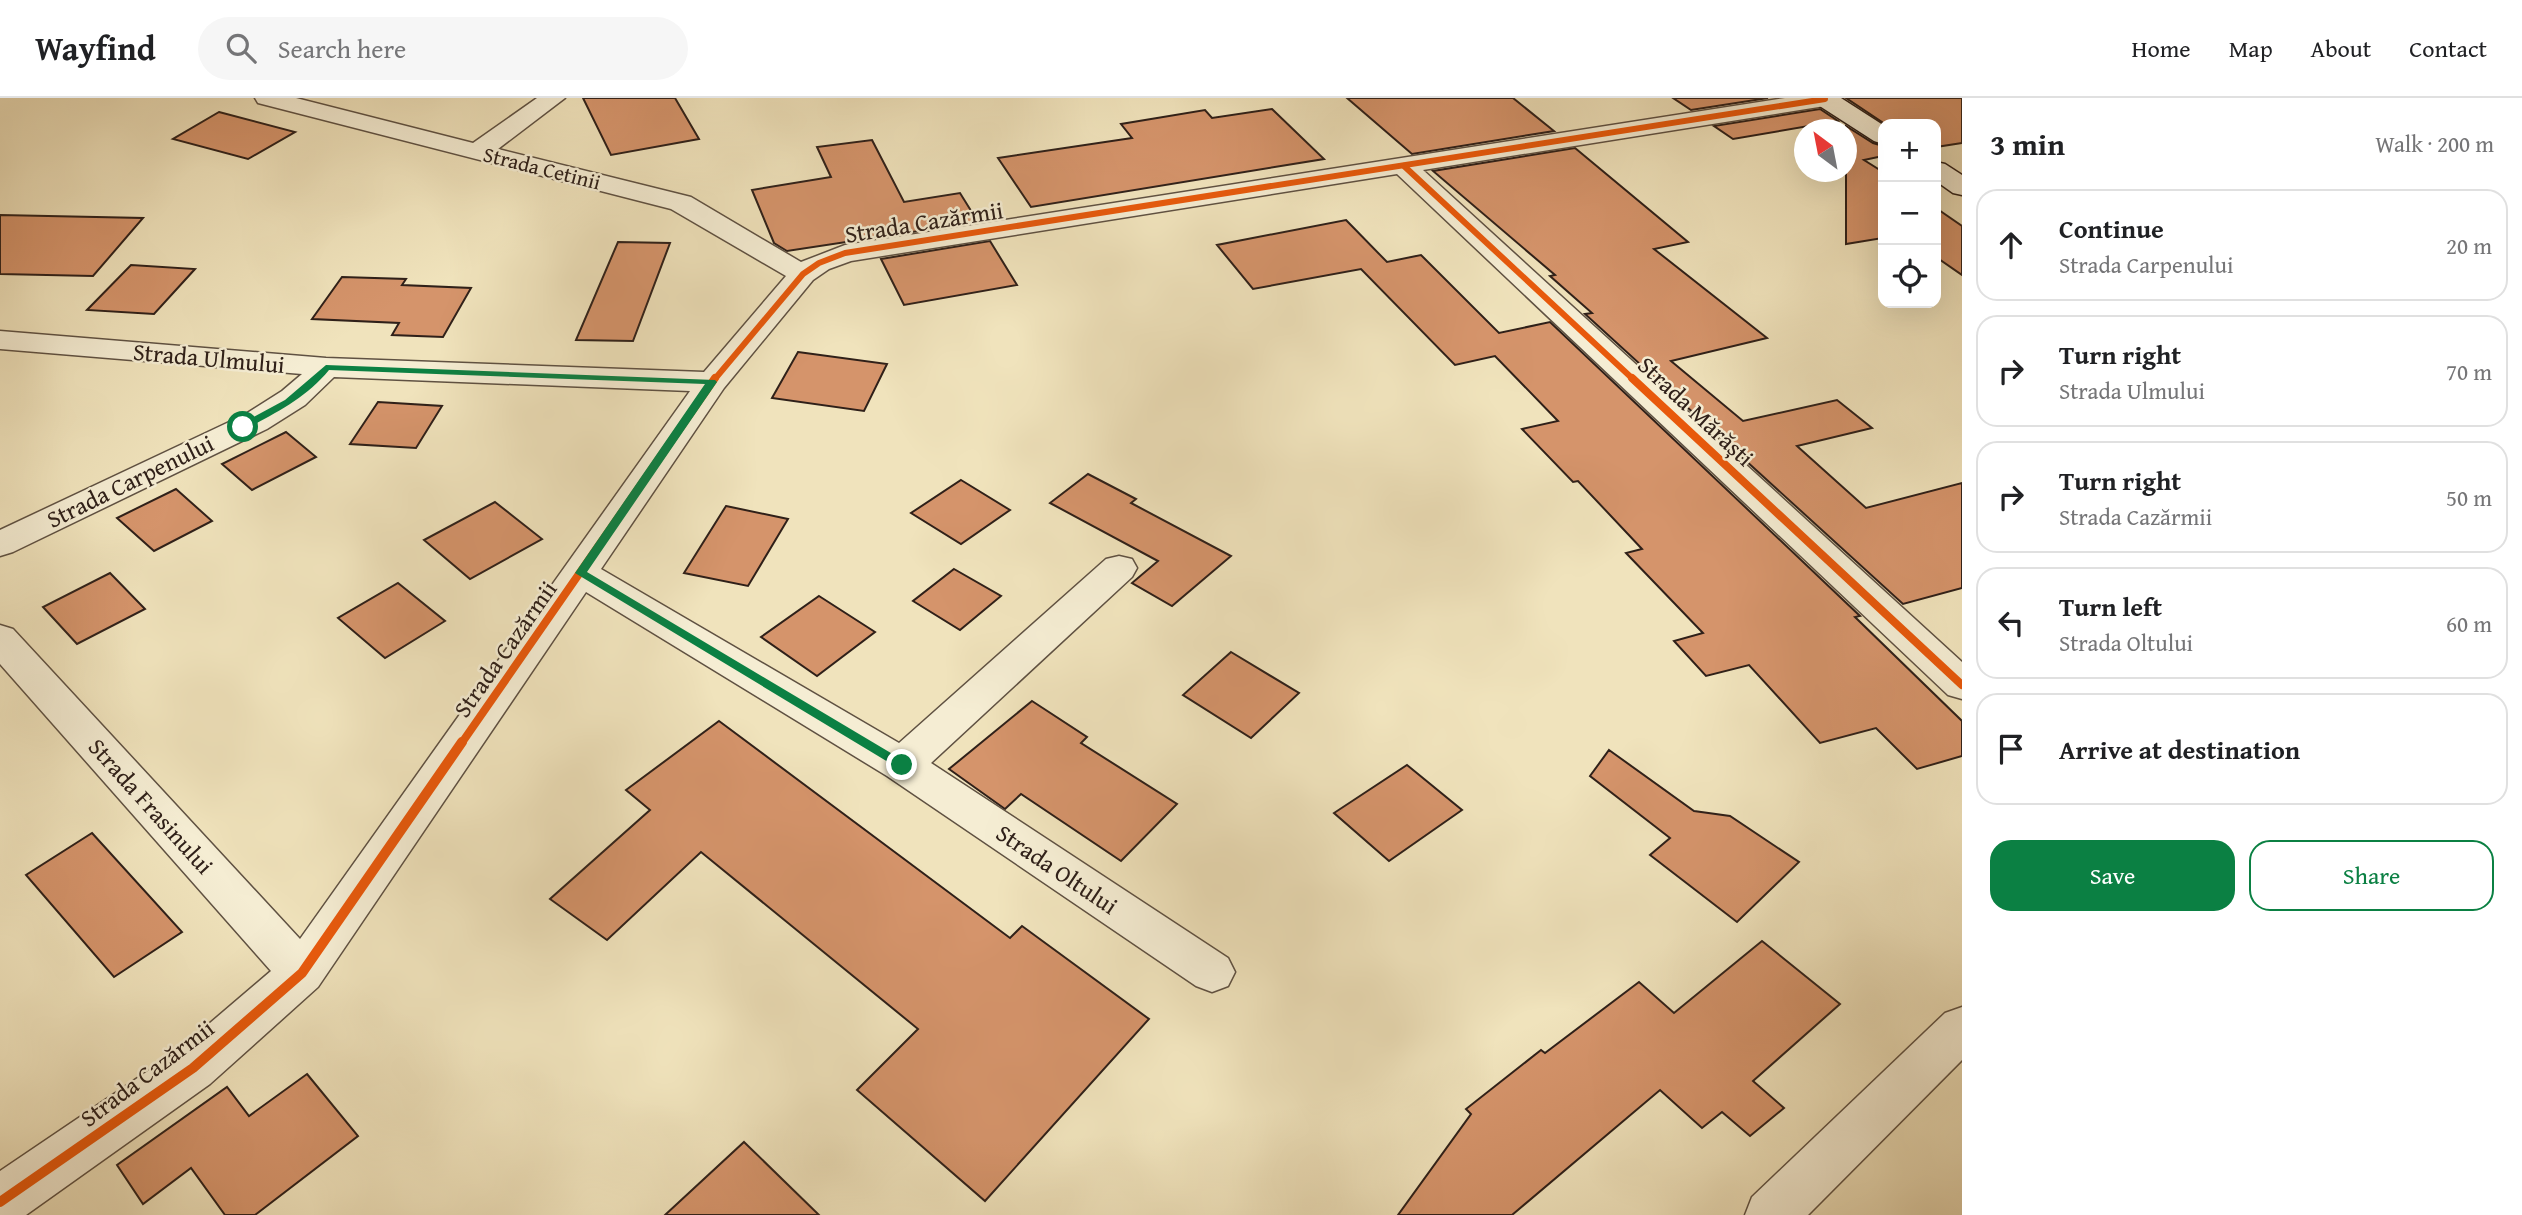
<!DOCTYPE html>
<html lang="en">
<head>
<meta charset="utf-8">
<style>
	:root { --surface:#fff; --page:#f6f6f6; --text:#202124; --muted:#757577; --line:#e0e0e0; --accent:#0b8043 }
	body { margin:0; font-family:"Gentium Book Plus",serif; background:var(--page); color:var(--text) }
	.controls { position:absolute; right:21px; top:21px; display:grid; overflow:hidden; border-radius:14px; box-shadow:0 7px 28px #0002 }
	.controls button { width:63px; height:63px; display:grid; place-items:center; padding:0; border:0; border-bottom:2px solid var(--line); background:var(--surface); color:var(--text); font:35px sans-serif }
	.compass { position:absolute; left:1794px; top:21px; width:63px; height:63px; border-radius:50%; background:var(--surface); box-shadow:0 7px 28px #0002; rotate:328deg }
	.stop { position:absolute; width:21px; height:21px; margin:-16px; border:5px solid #0b8043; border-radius:50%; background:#fff }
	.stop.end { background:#0b8043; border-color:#fff; box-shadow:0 2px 7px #0008 }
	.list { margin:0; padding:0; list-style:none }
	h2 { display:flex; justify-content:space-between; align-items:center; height:91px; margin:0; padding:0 28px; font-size:30px }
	h2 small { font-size:23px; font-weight:400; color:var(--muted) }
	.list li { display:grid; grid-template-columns:46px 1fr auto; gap:21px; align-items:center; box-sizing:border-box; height:112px; margin:0 14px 14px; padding:0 14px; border:2px solid var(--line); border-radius:21px }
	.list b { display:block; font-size:26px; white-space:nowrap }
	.list p { margin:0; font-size:23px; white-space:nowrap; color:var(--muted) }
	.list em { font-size:23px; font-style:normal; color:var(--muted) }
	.actions { display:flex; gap:14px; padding:21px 28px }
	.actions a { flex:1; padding:16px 0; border:2px solid var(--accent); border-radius:21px; text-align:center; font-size:24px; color:var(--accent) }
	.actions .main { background:var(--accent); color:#fff }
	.icon { flex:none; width:38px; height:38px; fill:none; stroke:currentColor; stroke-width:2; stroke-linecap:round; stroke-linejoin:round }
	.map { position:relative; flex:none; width:1962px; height:1117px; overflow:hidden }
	header { display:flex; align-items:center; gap:42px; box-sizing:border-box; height:98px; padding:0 35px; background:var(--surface); border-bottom:2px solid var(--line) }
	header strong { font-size:33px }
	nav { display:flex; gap:38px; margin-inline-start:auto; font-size:24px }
	.search { width:490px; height:63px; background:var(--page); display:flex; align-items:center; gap:18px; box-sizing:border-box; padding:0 24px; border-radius:38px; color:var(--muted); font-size:26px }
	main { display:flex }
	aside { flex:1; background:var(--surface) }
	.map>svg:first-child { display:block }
	.building { fill:#d5946b; stroke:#2f2019; stroke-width:2 }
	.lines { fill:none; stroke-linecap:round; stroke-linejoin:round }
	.street-casing { stroke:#5f5142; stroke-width:3 }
	.secondary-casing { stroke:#2f2019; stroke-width:3 }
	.street { fill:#f5edd3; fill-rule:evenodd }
	.secondary { fill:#f5edd3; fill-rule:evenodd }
	.cycleway-far2-casing { stroke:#f5edd3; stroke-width:10 }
	.cycleway-far1-casing { stroke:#f5edd3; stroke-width:12 }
	.cycleway-casing { stroke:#f5edd3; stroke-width:15 }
	.cycleway-far2 { stroke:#e8590c; stroke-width:6 }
	.cycleway-far1 { stroke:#e8590c; stroke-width:8 }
	.cycleway { stroke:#e8590c; stroke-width:10 }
	.route { fill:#0b8043 }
	.labels { text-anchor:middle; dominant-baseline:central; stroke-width:5; stroke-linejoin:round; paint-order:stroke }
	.far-street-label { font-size:21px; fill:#2f2019; stroke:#f5edd3 }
	.street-label { font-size:24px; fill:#2f2019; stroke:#f5edd3 }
</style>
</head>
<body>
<header>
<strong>Wayfind</strong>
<div class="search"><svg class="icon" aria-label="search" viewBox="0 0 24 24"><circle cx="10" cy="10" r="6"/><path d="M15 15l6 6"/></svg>Search here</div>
<nav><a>Home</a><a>Map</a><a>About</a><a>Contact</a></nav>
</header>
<main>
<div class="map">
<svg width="1962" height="1117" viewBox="0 0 1962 1117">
	<rect width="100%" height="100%" fill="#f0e3bc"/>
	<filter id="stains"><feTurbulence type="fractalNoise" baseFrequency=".00286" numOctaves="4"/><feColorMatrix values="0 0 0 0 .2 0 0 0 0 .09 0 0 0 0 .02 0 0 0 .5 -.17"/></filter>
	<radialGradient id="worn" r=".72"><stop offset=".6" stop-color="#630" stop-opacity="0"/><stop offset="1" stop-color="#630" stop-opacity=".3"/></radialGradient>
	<!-- building -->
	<g class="building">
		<path d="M583 0H675L699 41 611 57Z"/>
		<path d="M1347 0H1513L1554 33 1412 56Z"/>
		<path d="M1673 0H1768L1691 12Z"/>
		<path d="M1846 0H1962V45L1936 49V26H1885Z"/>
		<path d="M1272 11 1324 61 1031 109 998 60 1132 40 1121 26 1205 12 1212 20Z"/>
		<path d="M1820 11 1838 23 1733 41 1714 28Z"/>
		<path d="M219 14 295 34 248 61 173 41Z"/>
		<path d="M1846 28 1873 45 1883 48V58L1864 62 1883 74V140L1846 146Z"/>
		<path d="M872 42 904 104 960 95 978 124 787 153 774 145 752 92 831 79 817 49Z"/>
		<path d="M1575 50 1688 144 1654 151 1767 240 1671 263 1743 323 1837 302 1872 330 1797 348 1866 410 1962 385V490L1903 506 1585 216 1592 215 1550 178 1555 177 1433 73Z"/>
		<path d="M1936 110 1962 128V177L1936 159Z"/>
		<path d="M0 117 143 120 93 178 0 176Z"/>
		<path d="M1346 122 1387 164 1421 157 1499 235 1550 224 1860 518 1855 519 1962 623V658L1917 671 1876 630 1820 645 1749 567 1706 578 1674 543 1703 535 1626 455 1642 451 1578 383 1573 384 1522 331 1558 323 1495 258 1455 267 1361 171 1253 191 1217 147Z"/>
		<path d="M990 143 1017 187 904 207 881 161Z"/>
		<path d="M618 144 670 145 633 243 576 242Z"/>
		<path d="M131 167 195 171 154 216 87 212Z"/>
		<path d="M342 179 406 181 402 187 471 190 443 239 392 237 399 225 312 221Z"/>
		<path d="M798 254 887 266 864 313 772 300Z"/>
		<path d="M378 304 442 308 416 350 350 346Z"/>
		<path d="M286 334 316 359 252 392 222 366Z"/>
		<path d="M1088 376 1136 401 1131 405 1231 458 1172 508 1132 485 1158 463 1050 405Z"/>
		<path d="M961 382 1010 412 961 446 911 415Z"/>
		<path d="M176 391 212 423 154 453 117 420Z"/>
		<path d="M495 404 542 441 470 481 424 442Z"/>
		<path d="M726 408 788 421 748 488 684 475Z"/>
		<path d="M954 471 1001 498 960 532 913 503Z"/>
		<path d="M110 475 145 511 77 546 43 509Z"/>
		<path d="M398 485 445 523 385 560 338 520Z"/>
		<path d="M819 498 875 534 817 578 761 539Z"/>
		<path d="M1231 554 1299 595 1251 640 1183 597Z"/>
		<path d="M1032 603 1087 639 1081 645 1177 706 1121 763 1021 696 1005 711 949 671Z"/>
		<path d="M719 623 1010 840 1022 828 1149 921 985 1103 857 992 918 931 701 754 607 842 550 801 650 712 626 692Z"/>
		<path d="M1609 652 1694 713 1730 718 1799 764 1737 824 1650 757 1670 740 1590 678Z"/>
		<path d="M1407 667 1462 712 1389 763 1334 715Z"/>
		<path d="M92 735 182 834 114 879 26 777Z"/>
		<path d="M1762 843 1840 906 1753 983 1784 1010 1750 1038 1722 1014 1702 1030 1660 992 1512 1117H1398L1471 1016 1466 1011 1541 952 1545 955 1639 884 1674 915Z"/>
		<path d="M307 976 358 1038 255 1117H225L191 1070 143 1106 117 1067 227 989 249 1018Z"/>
		<path d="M744 1044 819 1117H665Z"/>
	</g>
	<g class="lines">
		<defs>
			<g id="street">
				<path d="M255 0H296L473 45 537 0H565L498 51 691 99 801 164 845 147 1785 0H1836L1834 6 1825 8 1423 72 1962 564V601L1948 597 1397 76 851 163 829 171 813 182 724 290 601 471 899 645 1106 461 1119 458 1132 461 1137 470 1132 479 931 665 1228 860 1235 874 1228 888 1212 894 1196 888 887 678 586 494 318 889 210 986 26 1117H0V1073L176 954 271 873 0 566V527L13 531 300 841 690 293 334 279 305 307 267 331 13 454 0 458V432L244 317 282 293 302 276 0 251V233L326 260 704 274 786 178 671 111 258 5Z"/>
				<path d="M1962 909V962L1808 1117H1745L1752 1099 1945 915Z"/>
			</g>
			<g id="secondary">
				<path d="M1812 0H1841L1883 27V46L1874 43 1815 5Z"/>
				<path d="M1936 64 1945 66 1962 77V97L1953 95 1936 83Z"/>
			</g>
		</defs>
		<!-- street casing -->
		<use href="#street" class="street-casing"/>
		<!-- secondary casing -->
		<use href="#secondary" class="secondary-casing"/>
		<!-- street -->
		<use href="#street" class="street"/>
		<!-- secondary -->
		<use href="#secondary" class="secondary"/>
		<defs>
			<g id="cycleway-far2">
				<path d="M1404 68 1634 282"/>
				<path d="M714 282 803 176 819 165 845 155 1825 1"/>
			</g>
			<g id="cycleway-far1">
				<path d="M1632 280 1962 587"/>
				<path d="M461 646 715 280"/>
			</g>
			<path id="cycleway" d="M0 1104 193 970 302 875 462 644"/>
		</defs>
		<!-- cycleway-far2 casing -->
		<use href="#cycleway-far2" class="cycleway-far2-casing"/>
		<!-- cycleway-far1 casing -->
		<use href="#cycleway-far1" class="cycleway-far1-casing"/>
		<!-- cycleway casing -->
		<use href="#cycleway" class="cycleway-casing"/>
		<!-- cycleway-far2 -->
		<use href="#cycleway-far2" class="cycleway-far2"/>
		<!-- cycleway-far1 -->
		<use href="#cycleway-far1" class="cycleway-far1"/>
		<!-- cycleway -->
		<use href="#cycleway" class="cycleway"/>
	</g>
	<!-- route -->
	<path class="route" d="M326 267 715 282 717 284 587 474 906 664V670H898L575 475 705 286 329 272C306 300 277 314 246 331H239V327L285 302Z"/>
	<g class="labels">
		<!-- far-street labels -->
		<g class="far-street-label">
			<text transform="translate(542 70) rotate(14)">Strada Cetinii</text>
		</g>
		<!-- street labels -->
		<g class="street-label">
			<text transform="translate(924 124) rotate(-9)">Strada Cazărmii</text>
			<text transform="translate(209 260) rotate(5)">Strada Ulmului</text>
			<text transform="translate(1696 313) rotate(43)">Strada Mărăști</text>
			<text transform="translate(130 383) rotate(-26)">Strada Carpenului</text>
			<text transform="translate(505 551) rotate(-55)">Strada Cazărmii</text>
			<text transform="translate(151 708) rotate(48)">Strada Frasinului</text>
			<text transform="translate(1057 771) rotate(34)">Strada Oltului</text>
			<text transform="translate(147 975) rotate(-37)">Strada Cazărmii</text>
		</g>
	</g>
	<rect width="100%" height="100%" filter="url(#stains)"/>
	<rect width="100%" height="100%" fill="url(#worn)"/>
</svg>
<div class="controls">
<button>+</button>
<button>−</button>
<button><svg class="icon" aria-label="locate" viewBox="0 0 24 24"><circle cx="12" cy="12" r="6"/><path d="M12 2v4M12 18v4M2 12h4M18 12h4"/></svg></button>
</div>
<svg class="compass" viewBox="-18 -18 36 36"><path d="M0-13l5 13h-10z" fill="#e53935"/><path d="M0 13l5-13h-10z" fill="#757577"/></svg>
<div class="stop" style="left:243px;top:329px"></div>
<div class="stop end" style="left:902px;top:667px"></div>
</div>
<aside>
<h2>3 min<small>Walk · 200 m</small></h2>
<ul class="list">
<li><svg class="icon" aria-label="ahead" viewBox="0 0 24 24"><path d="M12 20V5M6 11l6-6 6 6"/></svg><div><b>Continue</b><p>Strada Carpenului</p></div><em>20 m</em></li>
<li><svg class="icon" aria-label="right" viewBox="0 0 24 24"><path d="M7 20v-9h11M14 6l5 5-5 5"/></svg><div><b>Turn right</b><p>Strada Ulmului</p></div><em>70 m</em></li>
<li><svg class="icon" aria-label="right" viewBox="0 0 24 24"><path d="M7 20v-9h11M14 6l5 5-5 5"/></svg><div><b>Turn right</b><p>Strada Cazărmii</p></div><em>50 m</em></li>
<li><svg class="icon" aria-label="left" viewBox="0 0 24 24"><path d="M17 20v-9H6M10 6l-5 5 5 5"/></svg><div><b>Turn left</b><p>Strada Oltului</p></div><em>60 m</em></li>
<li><svg class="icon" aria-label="arrive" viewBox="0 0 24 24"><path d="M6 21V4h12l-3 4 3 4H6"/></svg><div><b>Arrive at destination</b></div></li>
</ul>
<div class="actions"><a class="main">Save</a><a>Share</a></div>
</aside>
</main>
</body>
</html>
